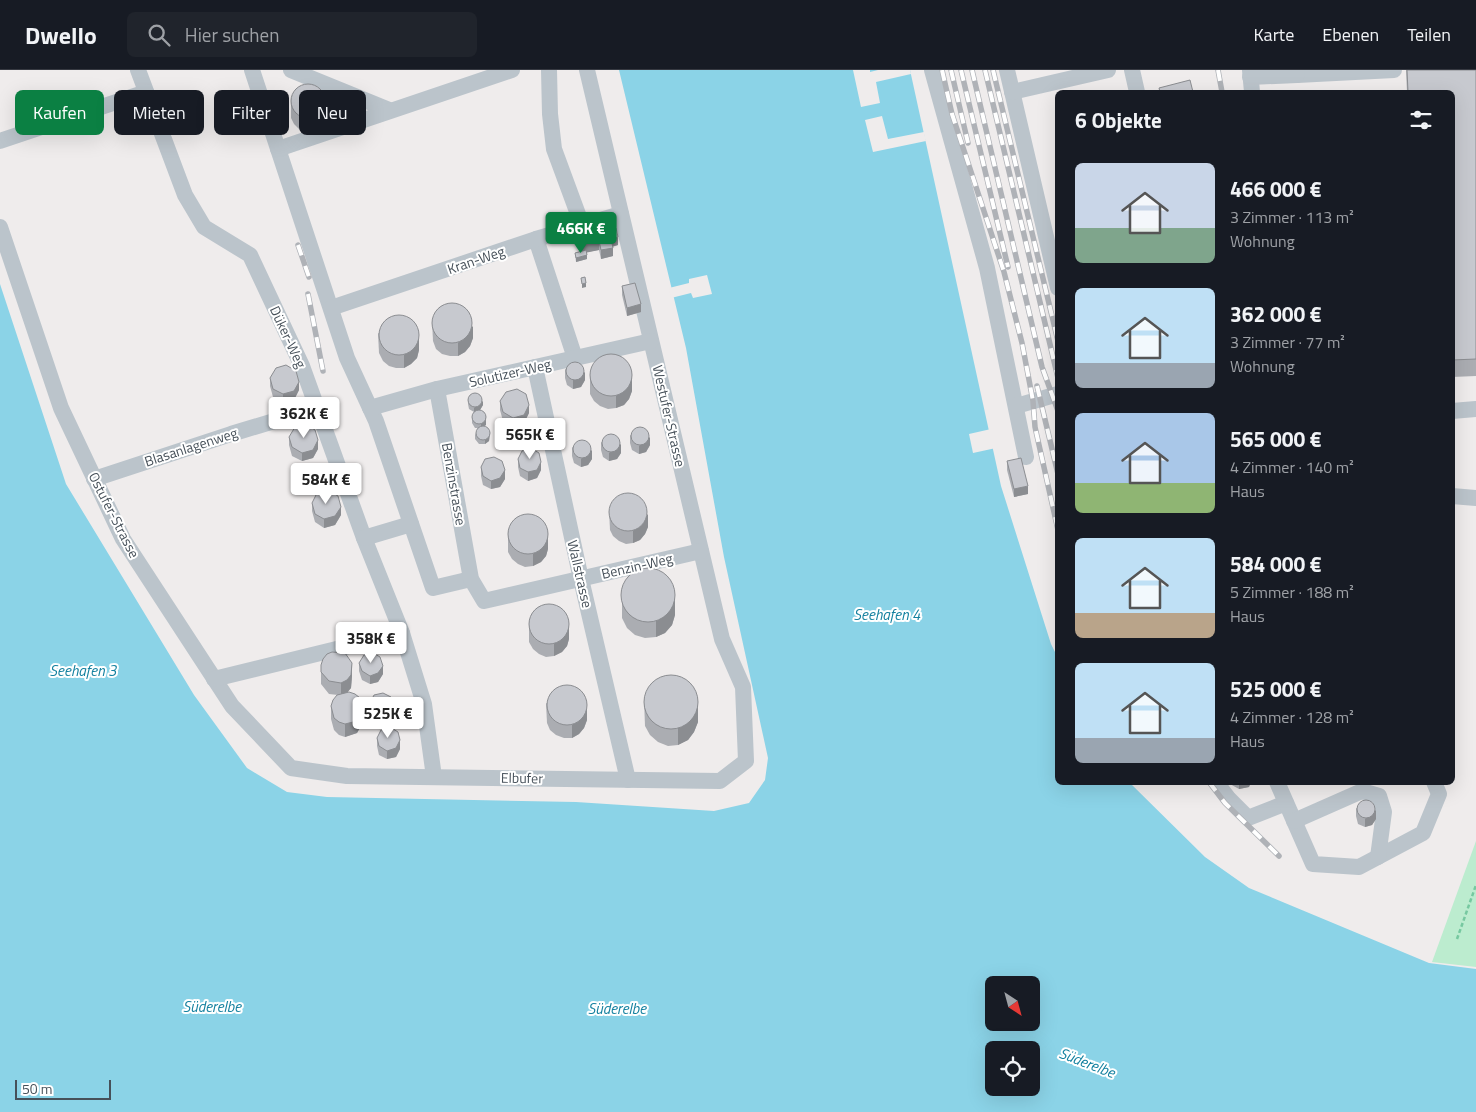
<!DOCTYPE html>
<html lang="de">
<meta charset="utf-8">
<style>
body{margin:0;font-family:"Titillium Web",sans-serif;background:#20242c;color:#f1f3f6;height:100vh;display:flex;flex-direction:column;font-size:19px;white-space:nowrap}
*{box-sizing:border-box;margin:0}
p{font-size:16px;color:#9ea1a6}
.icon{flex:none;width:28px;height:28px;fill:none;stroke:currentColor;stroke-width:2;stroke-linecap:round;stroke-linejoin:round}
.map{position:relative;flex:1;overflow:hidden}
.panel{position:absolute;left:1055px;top:20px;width:400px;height:695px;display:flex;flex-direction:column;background:#171b24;border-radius:8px;box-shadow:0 5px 20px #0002}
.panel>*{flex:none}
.top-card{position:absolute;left:15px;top:20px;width:475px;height:45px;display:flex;gap:10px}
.needle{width:32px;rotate:144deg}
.buttons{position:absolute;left:985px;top:906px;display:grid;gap:10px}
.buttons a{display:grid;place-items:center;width:55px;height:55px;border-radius:8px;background:#171b24;box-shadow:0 5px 20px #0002;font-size:25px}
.scale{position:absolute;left:15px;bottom:12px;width:96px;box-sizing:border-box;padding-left:5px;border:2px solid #465059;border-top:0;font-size:14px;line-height:18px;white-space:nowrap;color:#465059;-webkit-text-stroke:4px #fff;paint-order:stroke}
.price{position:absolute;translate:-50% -42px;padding:0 11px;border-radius:5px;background:#fff;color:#222;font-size:16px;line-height:32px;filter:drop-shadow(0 1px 2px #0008)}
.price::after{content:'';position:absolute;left:50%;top:30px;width:15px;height:11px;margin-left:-8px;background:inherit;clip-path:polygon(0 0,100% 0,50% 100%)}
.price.current{background:#0b8043;color:#fff}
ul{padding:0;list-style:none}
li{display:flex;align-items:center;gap:15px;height:125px;padding:0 20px}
li span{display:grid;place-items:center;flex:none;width:140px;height:100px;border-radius:8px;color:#555}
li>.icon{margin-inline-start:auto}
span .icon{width:60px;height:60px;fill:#fffc;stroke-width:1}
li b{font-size:21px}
h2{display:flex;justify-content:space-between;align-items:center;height:60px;padding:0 20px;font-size:21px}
.tag{padding:0 18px;border-radius:8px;background:#171b24;box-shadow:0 5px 20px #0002;font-size:18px;line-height:45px}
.tag.current{background:#0b8043;color:#fff}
header{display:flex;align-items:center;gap:30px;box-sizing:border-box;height:70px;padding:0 25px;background:#171b24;border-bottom:1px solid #363941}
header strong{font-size:24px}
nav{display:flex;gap:28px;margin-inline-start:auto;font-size:18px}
.search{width:350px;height:45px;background:#20242c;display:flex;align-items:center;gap:12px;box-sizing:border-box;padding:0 18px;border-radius:8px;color:#9ea1a6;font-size:19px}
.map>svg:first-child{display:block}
</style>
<header>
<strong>Dwello</strong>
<div class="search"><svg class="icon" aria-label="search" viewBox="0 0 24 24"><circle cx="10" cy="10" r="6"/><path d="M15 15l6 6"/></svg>Hier suchen</div>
<nav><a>Karte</a><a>Ebenen</a><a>Teilen</a></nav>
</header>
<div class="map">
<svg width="1476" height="1042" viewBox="0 0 1476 1042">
<rect width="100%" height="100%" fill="#efecec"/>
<!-- green -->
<polygon fill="#bceccf" points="1476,771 1476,897 1432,892"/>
<!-- water -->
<path fill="#8bd3e7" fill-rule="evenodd" d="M619 0H910L1001 416 1051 574 1057 586 1058 712 1130 713 1205 787 1249 818 1429 893 1476 899V1042H0V214L66 414 194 625 247 698 287 722 327 727 576 732 714 741 749 733 765 710 768 688 724 487 686 278ZM994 915H1031V952H994ZM994 980H1031V1018H994Z"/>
<!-- pier -->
<g fill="#efecec">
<polygon points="853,0 870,0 870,2 878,0 910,0 911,4 876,12 880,33 861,37"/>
<polygon points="882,46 888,69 924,62 926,71 873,82 865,50"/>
<polygon points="707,205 712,224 693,228 691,223 671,228 669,218 689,213 689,209"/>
<polygon points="991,359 996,378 973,383 969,364"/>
</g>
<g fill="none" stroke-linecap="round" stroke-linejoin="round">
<!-- path -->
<polyline stroke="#76c8a0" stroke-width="2.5" stroke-dasharray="4 2.5" stroke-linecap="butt" points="1457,869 1476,815"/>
<!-- minor -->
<g stroke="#bbc4cb" stroke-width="16">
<polyline points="138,0 185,125 204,157 250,185 302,296 364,468 402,563 424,634 434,707"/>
<polyline points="252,0 347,288 376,351 433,518 471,509"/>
<polyline points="291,0 389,40"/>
<polyline points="549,0 550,44 554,79 582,155"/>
<polyline points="932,0 987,198 1026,387"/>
<polyline points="1007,0 1058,218"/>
<polyline points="1132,0 1137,22"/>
<polyline points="1250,0 1252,22"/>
<polyline points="1297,5 1394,0"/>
<polyline points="1250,7 1297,5 1296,0"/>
<polyline points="1012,22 1108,0"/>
<polyline points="0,71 146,22"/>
<polyline points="278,79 512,0"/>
<polyline points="0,157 61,338 123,469 232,636 291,698 347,706 720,711 746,691 743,617 722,569 587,0"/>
<polyline points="536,169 575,288"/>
<polyline points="331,238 536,169 621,144"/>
<polyline points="535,297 581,509 628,710"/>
<polyline points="437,319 471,509 484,531 701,481"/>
<polyline points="1016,336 1058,324"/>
<polyline points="370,338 437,319 651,271"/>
<polyline points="1452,341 1476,339"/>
<polyline points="94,409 231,364 317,338"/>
<polyline points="1452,426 1476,428"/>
<polyline points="364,468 411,454"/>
<polyline points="214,609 402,563"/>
<polyline points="1216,712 1229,729 1248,748 1286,733"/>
<polyline points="1277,712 1313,794 1359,797 1423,763 1439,724 1434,712"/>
<polyline points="1294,751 1362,721 1379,726 1384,742 1378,787"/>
</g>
<defs>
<g id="rail">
<polyline points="942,0 952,44 1004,202 1022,273 1033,331 1035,357 1058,460"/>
<polyline points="951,0 968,73"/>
<polyline points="961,0 1008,197"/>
<polyline points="972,0 1042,297 1058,341"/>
<polyline points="985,0 1058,308"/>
<polyline points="993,0 1058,271"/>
<polyline points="1218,0 1222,22"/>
<polyline points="298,175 309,207"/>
<polyline points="308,224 323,301"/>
<polyline points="1037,316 1058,404"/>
<polyline points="1209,712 1225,733 1279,786"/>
</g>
</defs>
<!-- rail casing -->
<use href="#rail" stroke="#afb2b7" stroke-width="5.5"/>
<!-- rail -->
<use href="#rail" stroke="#fff" stroke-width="4" stroke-dasharray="11" stroke-linecap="butt"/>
</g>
<!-- wall -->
<g fill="#abadb2">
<polygon points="1406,0 1476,0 1476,306 1452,307 1452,22 1407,22"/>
<polygon points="291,29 326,46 323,52 319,57 313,61 306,61 299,59 294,54 291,48"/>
<polygon points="578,167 618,175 612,177 613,186 601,189 599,180 587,182 587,189 576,192 575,183 580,182 578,175"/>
<polygon points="622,216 641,242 627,246 622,225"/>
<polygon points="432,251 473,268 470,276 465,282 458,286 450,286 442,284 436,279 433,271"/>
<polygon points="378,263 419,280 417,288 411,294 404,298 396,298 389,296 383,291 379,283"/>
<polygon points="565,299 585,310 581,317 573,319 567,315 565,308"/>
<polygon points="590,303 632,321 629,329 624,335 616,338 608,339 600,336 594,331 590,324"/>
<polygon points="270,308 299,320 294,330 283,333 273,327 270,316"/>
<polygon points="468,329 483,335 480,340 486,349 486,355 484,356 490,365 489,371 485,374 479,374 475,369 475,365 478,358 475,358 472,353 472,349 474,342 469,339 468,334"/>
<polygon points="500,331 529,343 524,353 513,356 503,351 500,340"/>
<polygon points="630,365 650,375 646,382 639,384 632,380 630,373"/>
<polygon points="289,367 318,379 313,388 302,391 292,386 289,375"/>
<polygon points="601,372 621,383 617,389 609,391 603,387 601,380"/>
<polygon points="572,377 592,389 588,395 581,397 574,393 572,386"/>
<polygon points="518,389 541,400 537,408 528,411 520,406 518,397"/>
<polygon points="1007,391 1028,424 1014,427 1007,400"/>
<polygon points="481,397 505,409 500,417 491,419 483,415 481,406"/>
<polygon points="312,433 341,445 335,455 324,458 315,452 312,441"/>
<polygon points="609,440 648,457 645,464 640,470 633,473 626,474 619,471 613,466 610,460"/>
<polygon points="508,461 548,479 546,486 541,492 533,496 525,497 518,494 512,489 508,482"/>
<polygon points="622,521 675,545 672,555 665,563 656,567 645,568 635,565 627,558 622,548"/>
<polygon points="529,551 569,569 567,576 562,582 554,586 546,587 539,584 533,579 529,572"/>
<polygon points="359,593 383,604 378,612 370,614 362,610 359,601"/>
<polygon points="321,595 352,606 351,618 347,622 363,652 357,663 345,667 339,665 334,660 331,649 331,636 338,625 329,624 321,614"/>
<polygon points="644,629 698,652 694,662 688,670 678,675 668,676 658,672 650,665 645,656"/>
<polygon points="370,633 393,644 389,653 380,655 372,650 370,642"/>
<polygon points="546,633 587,650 584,658 579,664 572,668 564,668 556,665 550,660 547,653"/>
<polygon points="377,668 400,679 396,687 387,689 379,685 377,676"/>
<polygon points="1230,712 1251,712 1249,717 1239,719 1230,714"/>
<polygon points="1356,738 1376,749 1372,755 1365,757 1358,754 1356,746"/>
</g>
<!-- shaded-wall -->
<g fill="#8b8d91">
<polygon points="326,33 326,46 323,52 319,57 313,61 313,48"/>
<polygon points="618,167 618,175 611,177 611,169"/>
<polygon points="599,171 599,180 580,184 580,176"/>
<polygon points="613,178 613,186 601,189 601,180"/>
<polygon points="587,185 587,189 576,192 576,188"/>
<polygon points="586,213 586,217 582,218 582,214"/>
<polygon points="641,234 641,242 627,246 627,238"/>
<polygon points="473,256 473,268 470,276 465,282 458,286 458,273"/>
<polygon points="419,268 419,280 417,288 411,294 404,298 404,285"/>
<polygon points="585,302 585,310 581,317 573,319 573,310"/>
<polygon points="632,308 632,321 629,329 624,335 616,338 616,326"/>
<polygon points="299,312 299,320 294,330 283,333 283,324"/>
<polygon points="483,331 483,335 480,340 474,342 474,338"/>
<polygon points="529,335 529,343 524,353 513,356 513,348"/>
<polygon points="486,345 486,355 481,358 481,354"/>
<polygon points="490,361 489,371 485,374 485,370"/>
<polygon points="650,367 650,375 646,382 639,384 639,376"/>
<polygon points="318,370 318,379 313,388 302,391 302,383"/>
<polygon points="621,374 621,383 617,389 609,391 609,383"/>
<polygon points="592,380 592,389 588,395 581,397 581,389"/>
<polygon points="541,392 541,400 537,408 528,411 528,402"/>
<polygon points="505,400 505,409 500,417 491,419 491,411"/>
<polygon points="1028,416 1028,424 1014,427 1014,419"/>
<polygon points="341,437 341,445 335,455 324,458 324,449"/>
<polygon points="648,444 648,457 645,464 640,470 633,473 633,461"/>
<polygon points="548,466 548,479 546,486 541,492 533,496 533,484"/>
<polygon points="675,528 675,545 672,555 665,563 656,567 656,551"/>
<polygon points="569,556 569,569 567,576 562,582 554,586 554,573"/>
<polygon points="352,593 352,606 351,618 347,623 341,626 341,613"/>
<polygon points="383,596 383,604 378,612 370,614 370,606"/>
<polygon points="698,635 698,652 694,662 688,670 678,675 678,658"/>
<polygon points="393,636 393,644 389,653 380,655 380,647"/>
<polygon points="587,638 587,650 584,658 579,664 572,668 572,655"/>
<polygon points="363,640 363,652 357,663 345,667 345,654"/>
<polygon points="400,670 400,679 396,687 387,689 387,681"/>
<polygon points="1239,712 1251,712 1249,717 1239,719"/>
<polygon points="1376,740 1376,749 1372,755 1365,757 1365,749"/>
</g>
<!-- building -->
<g fill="#c7c9cf" stroke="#8b8d91">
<polygon points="1407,0 1476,0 1476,289 1452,290 1452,22 1408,22"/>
<polygon points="1190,10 1193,22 1160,22 1159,18"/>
<circle cx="308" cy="31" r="17"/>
<polygon points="616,158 618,167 611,169 613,178 601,180 599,171 580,176 578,167"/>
<polygon points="586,180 587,185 576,188 575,183"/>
<polygon points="585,207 586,213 582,214 581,208"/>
<polygon points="635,213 641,234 627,238 622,216"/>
<circle cx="452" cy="253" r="20"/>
<circle cx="399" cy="265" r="20"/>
<circle cx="611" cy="305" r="21"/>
<circle cx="575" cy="301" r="9"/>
<polygon points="286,295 296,301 299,312 294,321 283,324 273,319 270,308 276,298"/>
<polygon points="517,319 526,324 529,335 524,345 513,348 503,342 500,331 506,322"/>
<circle cx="475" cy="330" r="7"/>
<circle cx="479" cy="347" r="7"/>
<polygon points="306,354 315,360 318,370 313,380 302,383 292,377 289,367 295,357"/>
<circle cx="483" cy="363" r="7"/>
<circle cx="640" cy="366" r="9"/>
<circle cx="611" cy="373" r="9"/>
<circle cx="582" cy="379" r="9"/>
<polygon points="531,378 539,383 541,392 537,400 528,402 520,398 518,389 522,381"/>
<polygon points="494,387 502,391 505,400 500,408 491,411 483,406 481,397 485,389"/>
<polygon points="1021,388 1028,416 1014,419 1007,391"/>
<polygon points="328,420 338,426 341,437 335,446 324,449 315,444 312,433 317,423"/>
<circle cx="628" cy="442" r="19"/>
<circle cx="528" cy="464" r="20"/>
<circle cx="648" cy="525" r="27"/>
<circle cx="549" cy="554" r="20"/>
<polygon points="332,582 345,583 352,593 351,605 347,610 341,613 329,611 321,602 321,595 323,589 327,584"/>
<polygon points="372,582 380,587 383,596 378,603 370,606 362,601 359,593 364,585"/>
<circle cx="671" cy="632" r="27"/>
<circle cx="567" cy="635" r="20"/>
<polygon points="349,622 355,624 360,628 363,640 357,651 345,654 339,652 334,648 331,636 333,630 337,625"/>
<polygon points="383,623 391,627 393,636 389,644 380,647 372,642 370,633 374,625"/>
<polygon points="390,657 398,662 400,670 396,678 387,681 379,676 377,668 381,660"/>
<circle cx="1366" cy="739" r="9"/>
</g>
<g text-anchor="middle" stroke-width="4" stroke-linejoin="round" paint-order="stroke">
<!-- street labels -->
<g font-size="14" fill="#465059" stroke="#fff">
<text transform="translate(476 190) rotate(-19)" y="5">Kran-Weg</text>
<text transform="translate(288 267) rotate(65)" y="5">Düker-Weg</text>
<text transform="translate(510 303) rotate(-13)" y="5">Solutizer-Weg</text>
<text transform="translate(669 346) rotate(77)" y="5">Westufer-Strasse</text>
<text transform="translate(191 377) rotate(-18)" y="5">Blasanlagenweg</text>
<text transform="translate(454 414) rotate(80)" y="5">Benzinstrasse</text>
<text transform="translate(114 445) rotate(63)" y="5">Ostufer-Strasse</text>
<text transform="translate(637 496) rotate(-13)" y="5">Benzin-Weg</text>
<text transform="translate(580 504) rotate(77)" y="5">Wallstrasse</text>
<text transform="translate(522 708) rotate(1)" y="5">Elbufer</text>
</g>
<!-- water labels -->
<g font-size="15" font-style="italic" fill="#13809f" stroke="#fff">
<text x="887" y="550">Seehafen 4</text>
<text x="83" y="606">Seehafen 3</text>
<text x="212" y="942">Süderelbe</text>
<text x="617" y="944">Süderelbe</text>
<text transform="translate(1087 993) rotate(21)" y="5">Süderelbe</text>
</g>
</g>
</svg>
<div class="buttons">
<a><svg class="needle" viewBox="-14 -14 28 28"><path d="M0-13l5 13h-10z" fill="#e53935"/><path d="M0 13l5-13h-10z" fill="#9ea1a6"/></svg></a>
<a><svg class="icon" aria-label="locate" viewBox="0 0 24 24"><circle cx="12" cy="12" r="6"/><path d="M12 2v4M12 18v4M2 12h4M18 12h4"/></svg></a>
</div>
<div class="scale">50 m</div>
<b class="price current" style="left:581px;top:184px">466K €</b>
<b class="price" style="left:304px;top:369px">362K €</b>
<b class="price" style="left:530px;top:390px">565K €</b>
<b class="price" style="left:326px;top:435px">584K €</b>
<b class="price" style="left:371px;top:594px">358K €</b>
<b class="price" style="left:388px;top:669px">525K €</b>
<div class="top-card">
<a class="tag current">Kaufen</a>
<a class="tag">Mieten</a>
<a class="tag">Filter</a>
<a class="tag">Neu</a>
</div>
<section class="panel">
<h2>6 Objekte<svg class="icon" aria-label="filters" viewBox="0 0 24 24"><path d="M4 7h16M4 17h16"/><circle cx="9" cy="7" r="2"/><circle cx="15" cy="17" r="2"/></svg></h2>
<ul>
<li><span style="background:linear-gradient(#c9d6e8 65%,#7fa58c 0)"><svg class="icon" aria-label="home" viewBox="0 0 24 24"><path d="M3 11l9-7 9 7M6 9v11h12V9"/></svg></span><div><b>466 000 €</b><p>3 Zimmer · 113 m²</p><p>Wohnung</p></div></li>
<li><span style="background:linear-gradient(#bfe0f5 75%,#9aa5b1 0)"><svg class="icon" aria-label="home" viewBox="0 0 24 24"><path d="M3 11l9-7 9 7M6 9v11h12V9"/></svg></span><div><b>362 000 €</b><p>3 Zimmer · 77 m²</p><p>Wohnung</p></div></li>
<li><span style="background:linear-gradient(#a9c7e8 70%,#8fb573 0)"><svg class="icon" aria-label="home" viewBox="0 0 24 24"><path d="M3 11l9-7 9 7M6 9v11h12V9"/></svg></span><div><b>565 000 €</b><p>4 Zimmer · 140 m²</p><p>Haus</p></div></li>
<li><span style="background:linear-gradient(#bfe0f5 75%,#b9a48a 0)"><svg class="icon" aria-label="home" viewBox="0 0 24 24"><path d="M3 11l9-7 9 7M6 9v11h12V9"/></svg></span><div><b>584 000 €</b><p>5 Zimmer · 188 m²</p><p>Haus</p></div></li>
<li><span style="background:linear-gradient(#bfe0f5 75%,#9aa5b1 0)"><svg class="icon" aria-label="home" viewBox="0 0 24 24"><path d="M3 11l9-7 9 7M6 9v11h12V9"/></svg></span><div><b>525 000 €</b><p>4 Zimmer · 128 m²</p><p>Haus</p></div></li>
</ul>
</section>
</div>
